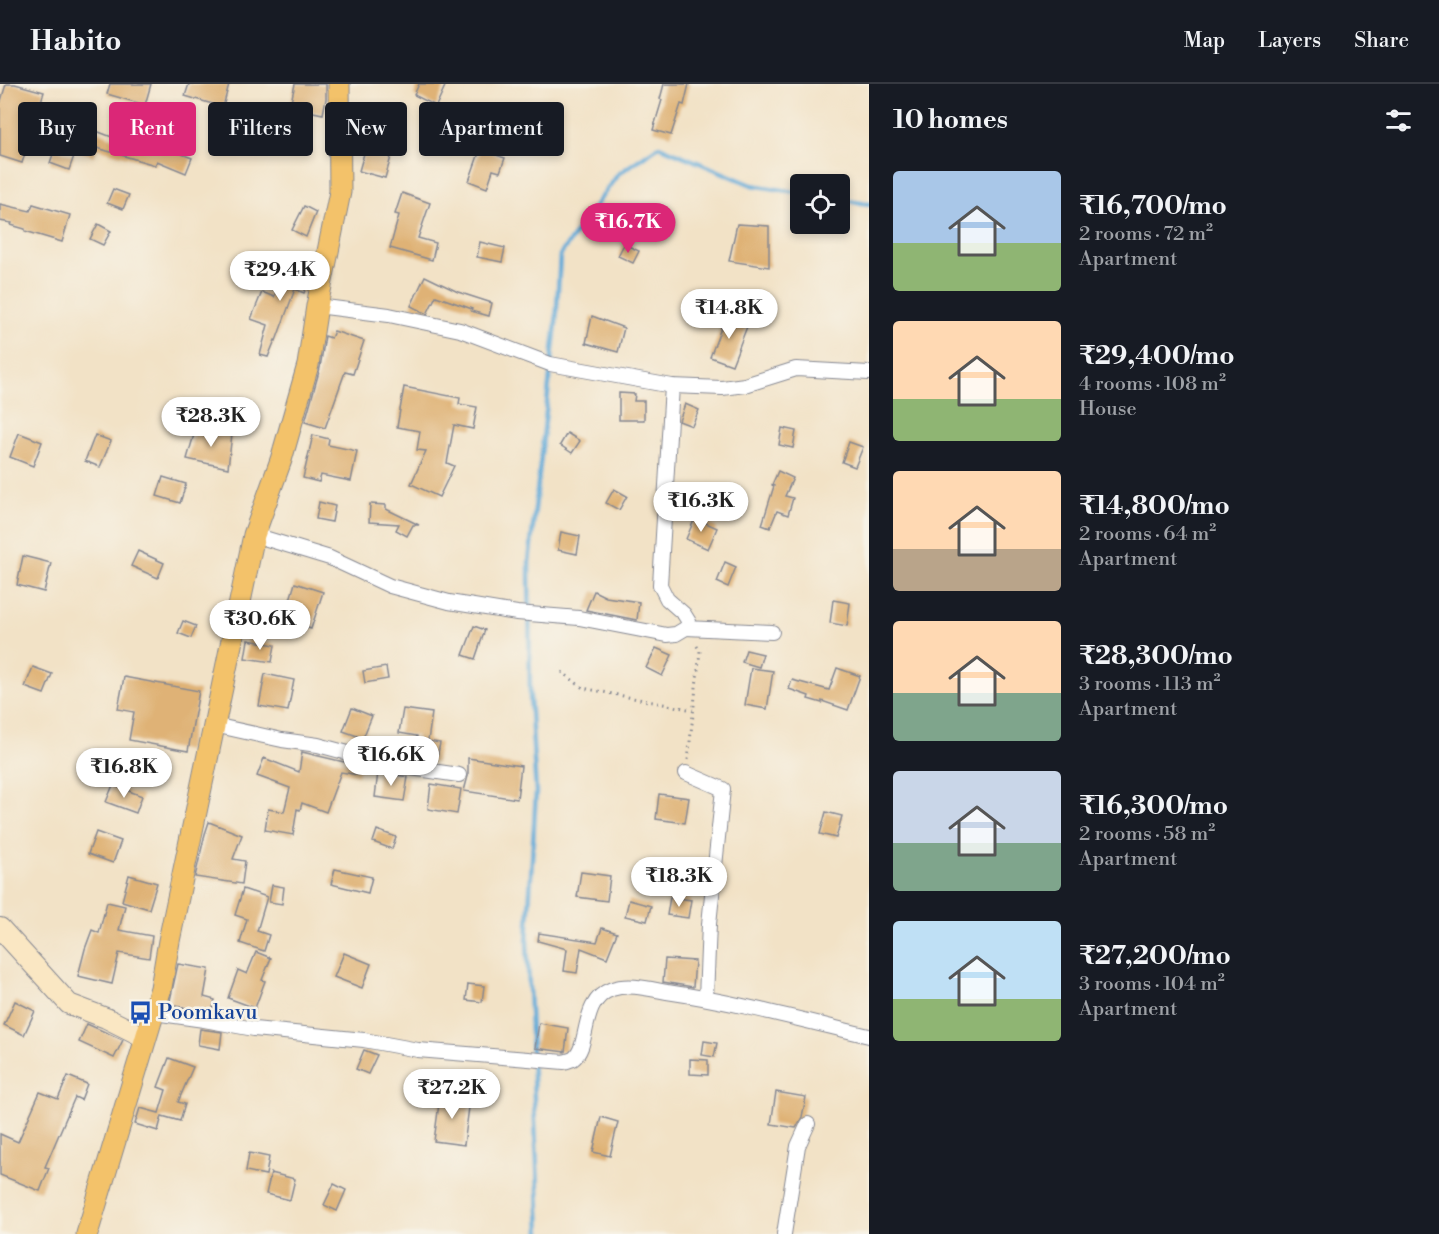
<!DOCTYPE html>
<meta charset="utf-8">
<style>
body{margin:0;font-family:"Libre Bodoni",serif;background:#20242c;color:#f1f3f6;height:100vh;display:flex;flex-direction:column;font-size:22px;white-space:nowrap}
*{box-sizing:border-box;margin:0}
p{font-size:20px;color:#9ea1a6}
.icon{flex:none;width:33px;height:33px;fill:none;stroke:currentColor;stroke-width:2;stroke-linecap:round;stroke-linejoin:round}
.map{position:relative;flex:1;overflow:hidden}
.drawer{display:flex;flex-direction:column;background:#171b24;width:570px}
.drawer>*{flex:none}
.guide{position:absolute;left:18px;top:18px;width:570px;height:54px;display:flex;gap:12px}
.tools{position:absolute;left:790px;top:90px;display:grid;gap:12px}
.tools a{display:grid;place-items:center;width:60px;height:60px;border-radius:6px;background:#171b24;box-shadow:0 3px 9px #0003;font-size:30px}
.price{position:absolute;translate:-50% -51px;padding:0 14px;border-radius:21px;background:#fff;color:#222;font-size:20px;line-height:39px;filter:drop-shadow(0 2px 3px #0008)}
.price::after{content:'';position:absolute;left:50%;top:36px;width:18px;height:14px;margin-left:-9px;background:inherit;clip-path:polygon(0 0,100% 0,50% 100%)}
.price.current{background:#db2777;color:#fff}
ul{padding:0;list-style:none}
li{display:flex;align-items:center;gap:18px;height:150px;padding:0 24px}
li span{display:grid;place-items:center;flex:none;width:168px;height:120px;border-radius:6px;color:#555}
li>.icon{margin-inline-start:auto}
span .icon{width:72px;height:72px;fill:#fffc;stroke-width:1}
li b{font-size:26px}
h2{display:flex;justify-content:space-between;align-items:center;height:72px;padding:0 24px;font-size:26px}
.pill{padding:0 21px;border-radius:6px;background:#171b24;box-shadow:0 3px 9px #0003;font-size:21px;line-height:54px}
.pill.current{background:#db2777;color:#fff}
header{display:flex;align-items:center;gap:36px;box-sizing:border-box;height:84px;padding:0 30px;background:#171b24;border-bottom:2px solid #363941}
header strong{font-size:28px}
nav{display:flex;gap:33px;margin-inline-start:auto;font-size:21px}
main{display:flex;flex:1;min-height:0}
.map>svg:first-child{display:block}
</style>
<header>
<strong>Habito</strong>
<nav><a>Map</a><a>Layers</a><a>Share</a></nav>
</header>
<main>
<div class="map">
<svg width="869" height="1150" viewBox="0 0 869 1150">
<rect width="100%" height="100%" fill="#f7f3e8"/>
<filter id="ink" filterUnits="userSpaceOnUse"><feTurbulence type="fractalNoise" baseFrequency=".0167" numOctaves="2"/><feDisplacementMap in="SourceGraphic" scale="12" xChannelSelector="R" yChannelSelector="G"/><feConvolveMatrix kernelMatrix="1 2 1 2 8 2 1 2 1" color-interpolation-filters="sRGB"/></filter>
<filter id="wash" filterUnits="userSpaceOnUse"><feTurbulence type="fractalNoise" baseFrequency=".008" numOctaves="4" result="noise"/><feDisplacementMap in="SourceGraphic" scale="24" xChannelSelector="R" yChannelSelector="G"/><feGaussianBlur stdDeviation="1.35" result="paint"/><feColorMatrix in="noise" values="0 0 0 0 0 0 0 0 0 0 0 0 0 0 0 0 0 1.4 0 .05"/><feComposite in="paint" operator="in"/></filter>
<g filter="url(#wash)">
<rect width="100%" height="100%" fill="#f2e2c6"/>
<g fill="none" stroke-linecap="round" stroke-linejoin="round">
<!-- stream -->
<g stroke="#61aad8" stroke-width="4.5">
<polyline points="840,116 869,120"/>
<polyline points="540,1150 527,858 536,708 530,613 529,478 556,239 560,171 618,90 659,62 752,101 801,109"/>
</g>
</g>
<g id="blocks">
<!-- building -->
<g fill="#dfb276">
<polygon points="6,0 15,0 44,8 22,79 0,72 0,20"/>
<polygon points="110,0 151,0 145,21 107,10"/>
<polygon points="189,0 229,0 223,23 185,12"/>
<polygon points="295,0 326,0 326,15 323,30 304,26 286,60 283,59 284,53 262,41 270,27 287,36"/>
<polygon points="419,0 446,0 436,22 414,11"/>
<polygon points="664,0 689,0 684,21 681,20 671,51 653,46 662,16 660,15"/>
<polygon points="149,22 169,29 160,52 164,53 161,62 192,74 186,89 157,77 155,81 97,64 94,72 77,66 86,43 122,57 126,42 139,46"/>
<polygon points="490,38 501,41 493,70 505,74 500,88 493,86 487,104 469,97"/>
<polygon points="367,59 393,66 385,94 359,87"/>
<polygon points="55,64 74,72 69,86 50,79"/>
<polygon points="113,105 129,111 123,125 107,119"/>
<polygon points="402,109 430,119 418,154 436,159 432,176 390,164 399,131 395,130"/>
<polygon points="0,120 30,127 33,120 70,131 62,158 25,147 25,145 11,141 12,139 0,137"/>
<polygon points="304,122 316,128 306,153 292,146"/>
<polygon points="98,140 111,147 103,161 90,155"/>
<polygon points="737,140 769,142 769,183 729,177"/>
<polygon points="480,158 505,164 502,178 477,173"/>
<polygon points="624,160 639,167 633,179 618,172"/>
<polygon points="293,174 312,183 308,200 304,209 295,205 276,257 275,256 268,273 260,271 268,241 251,235 262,208 274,213"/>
<polygon points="425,192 458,208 492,219 489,232 471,227 472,225 436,212 427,230 411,222"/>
<polygon points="726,231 748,240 732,281 710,273"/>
<polygon points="592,232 624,244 618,268 586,259"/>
<polygon points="334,247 364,257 353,290 345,288 325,344 305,338 320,284 325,252 331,254"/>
<polygon points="404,303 460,314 459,320 477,323 473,345 454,341 447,379 454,382 439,413 411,400 426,367 417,366 420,347 397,343"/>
<polygon points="619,309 635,310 634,317 644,317 644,336 619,336"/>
<polygon points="685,320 699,326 692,342 679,337"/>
<polygon points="782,344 796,347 793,364 779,361"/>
<polygon points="195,347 232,350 228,384 187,375"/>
<polygon points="19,349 42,358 33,382 10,373"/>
<polygon points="567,349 580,357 572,369 560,361"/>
<polygon points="95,351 111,357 100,383 85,377"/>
<polygon points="313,351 329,355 328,361 357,367 351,397 321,391 319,398 303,394"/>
<polygon points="849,358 863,363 855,383 842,378"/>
<polygon points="778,387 793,394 785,412 793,414 788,431 777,427 770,444 762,441 774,402 772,401"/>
<polygon points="163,393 186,400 180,419 157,412"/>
<polygon points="614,405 627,412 619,426 606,419"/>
<polygon points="319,418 335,422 332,438 316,435"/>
<polygon points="370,420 386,421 386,425 419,441 413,441 407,452 396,446 399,440 369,438"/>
<polygon points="695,434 717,444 708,465 686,455"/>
<polygon points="561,448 580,452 577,470 558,466"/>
<polygon points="138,467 164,479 158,494 131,482"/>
<polygon points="23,472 51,479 44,508 17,501"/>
<polygon points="725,478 736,483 728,503 717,498"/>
<polygon points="295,499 323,508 311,545 284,536"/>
<polygon points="594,507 606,513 639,518 637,536 586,526"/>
<polygon points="833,516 850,519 847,542 830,539"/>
<polygon points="183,537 196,542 191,554 178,549"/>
<polygon points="474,542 485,546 475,575 463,571"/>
<polygon points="248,556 275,561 272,578 245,574"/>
<polygon points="656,564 672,571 662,592 646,584"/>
<polygon points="746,566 763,570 759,583 742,578"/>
<polygon points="33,583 52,590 44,610 25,603"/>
<polygon points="386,583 388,595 365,599 363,587"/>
<polygon points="751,584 773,587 767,625 745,621"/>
<polygon points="837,584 860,592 848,626 822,617 822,619 808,615 809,612 789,605 792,596 829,606"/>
<polygon points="265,590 294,596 288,627 259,622"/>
<polygon points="124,593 199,607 188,667 129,656 134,628 118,625"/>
<polygon points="352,624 372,632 363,654 343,647"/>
<polygon points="403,625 432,629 428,657 440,659 436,679 413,674 417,652 399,649"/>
<polygon points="302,668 361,682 358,691 341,688 326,728 302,719 300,726 297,725 293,751 265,746 268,725 284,728 290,704 257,692 264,674 299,688"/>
<polygon points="468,674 521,682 517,715 464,707 468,692"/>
<polygon points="378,688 408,693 404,717 375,713"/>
<polygon points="431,700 461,705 457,730 428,725"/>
<polygon points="113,701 142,712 136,729 106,718"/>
<polygon points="659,710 689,714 685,739 656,735"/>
<polygon points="826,728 842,732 836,754 820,750"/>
<polygon points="209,738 242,751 233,775 245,777 242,800 195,793 205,750"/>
<polygon points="377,746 396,753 392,765 373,758"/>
<polygon points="96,748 121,757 113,779 88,770"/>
<polygon points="335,785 372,793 368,809 331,800"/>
<polygon points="581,788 610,792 607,817 577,813"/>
<polygon points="129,791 157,799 149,825 122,817"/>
<polygon points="272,801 284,803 282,820 269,818"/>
<polygon points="243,805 267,813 257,847 269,851 264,867 240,859 247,835 235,831"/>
<polygon points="670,813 691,816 688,834 667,831"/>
<polygon points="629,816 651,822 647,837 625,832"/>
<polygon points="107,818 125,822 119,846 152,852 149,874 119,869 112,900 78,892 85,865 92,846 99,849"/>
<polygon points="602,844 617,849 607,874 581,864 577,889 564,887 567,865 538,857 539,849 597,858"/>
<polygon points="256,868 271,874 262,896 265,897 255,924 228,914 238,886 247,890"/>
<polygon points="344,869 371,880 362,904 334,893"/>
<polygon points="665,875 695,877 693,903 663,898"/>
<polygon points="178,880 209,885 204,913 215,916 212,928 169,921"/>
<polygon points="468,900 484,902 482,918 466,916"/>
<polygon points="15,917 35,927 24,951 4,941"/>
<polygon points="539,939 568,944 565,968 535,964"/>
<polygon points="87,940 123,956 114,974 79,958"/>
<polygon points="200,945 222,948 220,965 198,961"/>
<polygon points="704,957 717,959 714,973 702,971"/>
<polygon points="364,966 377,971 368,990 356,985"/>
<polygon points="169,974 193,983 178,1018 185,1020 180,1037 162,1032 158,1047 135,1040 140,1024 159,1029 166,1006 158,1003"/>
<polygon points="690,975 708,976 708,991 690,990"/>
<polygon points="68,992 87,1000 81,1016 75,1013 45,1083 49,1084 40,1107 0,1091 0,1050 18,1058 40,1008 58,1015"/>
<polygon points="776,1008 806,1013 802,1033 796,1044 771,1040"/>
<polygon points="440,1012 470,1016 464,1061 434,1057"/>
<polygon points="601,1033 618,1038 610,1072 593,1068"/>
<polygon points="249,1069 269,1073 266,1091 246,1087"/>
<polygon points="271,1089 295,1095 290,1116 266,1110"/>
<polygon points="334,1100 346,1106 337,1127 324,1121"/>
</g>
</g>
</g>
<g filter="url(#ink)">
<use href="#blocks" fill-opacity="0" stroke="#868892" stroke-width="1.5"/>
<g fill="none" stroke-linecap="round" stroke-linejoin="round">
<defs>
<g id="street">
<polyline points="317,222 389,231 460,246 550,280 672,302 722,304 745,301 796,285 869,289"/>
<polyline points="254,451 330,474 390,502 449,518 517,529 579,534 667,551 676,550 686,544 689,538 684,530 667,515 660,501 672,302"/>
<polyline points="686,544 772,548"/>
<polyline points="214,641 282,656 318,661 397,682 459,691"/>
<polyline points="686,689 723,705 709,840 706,914"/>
<path d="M154 929 204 936 254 945 364 956 418 966 564 978C567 977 571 976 573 975 591 962 579 917 612 905 629 899 650 905 667 908 735 918 802 936 869 952"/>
<polyline points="784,1150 798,1062 808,1040"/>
</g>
<polyline id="secondary" points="0,844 69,920 106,934 146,954"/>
<polyline id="primary" points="87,1150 161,904 169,857 254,451 281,376 308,281 317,222 340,108 339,0"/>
</defs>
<!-- street casing -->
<use href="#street" stroke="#868892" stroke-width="16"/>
<!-- secondary casing -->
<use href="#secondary" stroke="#868892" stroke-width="22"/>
<!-- primary casing -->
<use href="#primary" stroke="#868892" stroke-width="23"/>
<!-- path -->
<g stroke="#868892" stroke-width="3" stroke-dasharray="1.5 4.5" stroke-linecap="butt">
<polyline points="562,588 583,604 693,626"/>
<polyline points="688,676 700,567 695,559"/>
</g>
<!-- street -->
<use href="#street" stroke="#fff" stroke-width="14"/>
<!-- secondary -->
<use href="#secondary" stroke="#fae7c3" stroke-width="20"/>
<!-- primary -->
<use href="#primary" stroke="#f3c26a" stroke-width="21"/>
</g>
</g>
<!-- icons -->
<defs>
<symbol id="bus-bare" viewBox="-9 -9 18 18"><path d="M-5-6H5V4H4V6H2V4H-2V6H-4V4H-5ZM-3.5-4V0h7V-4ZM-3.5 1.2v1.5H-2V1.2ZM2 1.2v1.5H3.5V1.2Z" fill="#1a4fb4" stroke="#f7f3e8" stroke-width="2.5" paint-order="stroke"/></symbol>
</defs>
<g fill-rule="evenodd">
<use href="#bus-bare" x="124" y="912" width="33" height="33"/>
</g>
<g text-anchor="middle" stroke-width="5" stroke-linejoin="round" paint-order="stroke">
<!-- transit labels -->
<g font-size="21" fill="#164399" stroke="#f7f3e8" text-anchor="start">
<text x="158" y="935">Poomkavu</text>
</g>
</g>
</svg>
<div class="tools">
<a><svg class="icon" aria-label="locate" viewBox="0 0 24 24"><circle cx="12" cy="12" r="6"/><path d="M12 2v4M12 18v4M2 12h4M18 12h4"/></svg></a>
</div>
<b class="price current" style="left:628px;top:170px">₹16.7K</b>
<b class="price" style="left:280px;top:218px">₹29.4K</b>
<b class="price" style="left:729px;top:256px">₹14.8K</b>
<b class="price" style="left:211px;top:364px">₹28.3K</b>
<b class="price" style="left:701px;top:449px">₹16.3K</b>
<b class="price" style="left:260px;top:567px">₹30.6K</b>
<b class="price" style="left:391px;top:703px">₹16.6K</b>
<b class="price" style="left:124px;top:715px">₹16.8K</b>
<b class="price" style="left:679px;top:824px">₹18.3K</b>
<b class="price" style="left:452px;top:1036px">₹27.2K</b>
<div class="guide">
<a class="pill">Buy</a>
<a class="pill current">Rent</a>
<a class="pill">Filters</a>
<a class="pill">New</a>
<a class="pill">Apartment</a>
</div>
</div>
<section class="drawer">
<h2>10 homes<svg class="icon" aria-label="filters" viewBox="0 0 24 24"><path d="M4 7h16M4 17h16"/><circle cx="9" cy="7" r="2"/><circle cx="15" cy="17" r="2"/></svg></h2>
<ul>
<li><span style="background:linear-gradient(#a9c7e8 60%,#8fb573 0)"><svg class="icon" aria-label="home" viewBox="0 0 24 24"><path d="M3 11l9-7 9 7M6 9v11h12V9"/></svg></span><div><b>₹16,700/mo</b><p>2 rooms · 72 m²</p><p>Apartment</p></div></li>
<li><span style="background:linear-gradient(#ffd9b3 65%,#8fb573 0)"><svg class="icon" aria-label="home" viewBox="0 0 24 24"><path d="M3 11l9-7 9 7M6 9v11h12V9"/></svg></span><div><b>₹29,400/mo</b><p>4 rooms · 108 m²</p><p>House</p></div></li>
<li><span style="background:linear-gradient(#ffd9b3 65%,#b9a48a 0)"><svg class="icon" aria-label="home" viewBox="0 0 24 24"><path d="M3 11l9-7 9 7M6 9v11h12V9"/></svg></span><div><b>₹14,800/mo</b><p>2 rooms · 64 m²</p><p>Apartment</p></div></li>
<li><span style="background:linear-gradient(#ffd9b3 60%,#7fa58c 0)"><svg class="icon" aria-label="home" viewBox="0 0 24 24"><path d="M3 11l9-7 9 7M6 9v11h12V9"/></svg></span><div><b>₹28,300/mo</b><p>3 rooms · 113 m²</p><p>Apartment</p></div></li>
<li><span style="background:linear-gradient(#c9d6e8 60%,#7fa58c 0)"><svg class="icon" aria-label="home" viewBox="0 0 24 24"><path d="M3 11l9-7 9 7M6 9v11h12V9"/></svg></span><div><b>₹16,300/mo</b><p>2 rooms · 58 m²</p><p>Apartment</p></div></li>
<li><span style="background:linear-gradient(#bfe0f5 65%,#8fb573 0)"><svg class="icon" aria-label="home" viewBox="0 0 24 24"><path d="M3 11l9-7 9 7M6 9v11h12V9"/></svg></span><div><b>₹27,200/mo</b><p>3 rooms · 104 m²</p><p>Apartment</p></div></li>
</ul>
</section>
</main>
